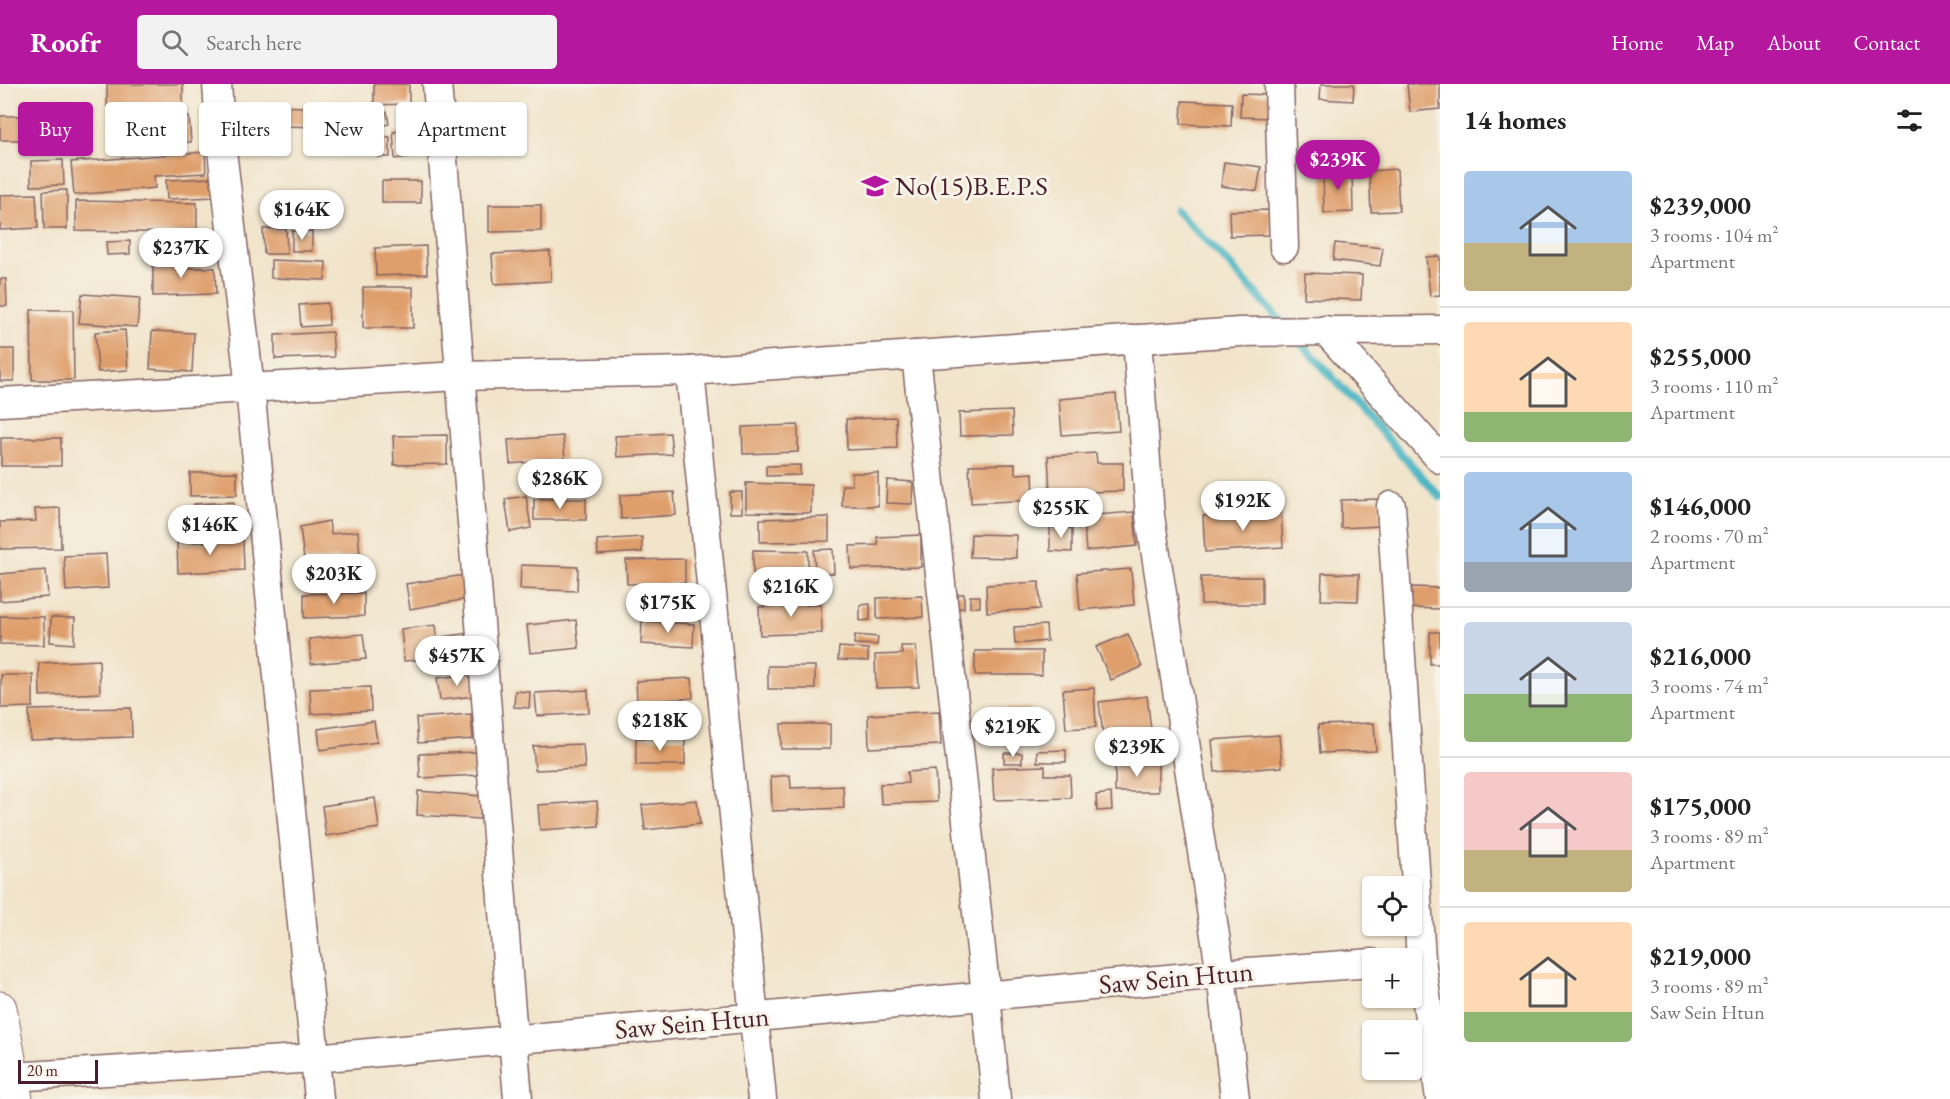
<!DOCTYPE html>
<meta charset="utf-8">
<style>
body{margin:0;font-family:"EB Garamond",serif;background:#f2f2f2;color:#222;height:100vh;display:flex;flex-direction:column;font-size:22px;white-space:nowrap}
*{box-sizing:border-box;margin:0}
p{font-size:20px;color:#767676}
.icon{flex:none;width:33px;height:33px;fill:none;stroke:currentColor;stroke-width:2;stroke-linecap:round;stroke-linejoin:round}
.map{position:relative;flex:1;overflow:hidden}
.drawer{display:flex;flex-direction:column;background:#fff;width:510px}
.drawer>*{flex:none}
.banner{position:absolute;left:18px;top:18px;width:570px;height:54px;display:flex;gap:12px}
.fabs{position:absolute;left:1362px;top:792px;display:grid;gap:12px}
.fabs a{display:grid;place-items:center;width:60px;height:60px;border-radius:6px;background:#fff;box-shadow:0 2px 4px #0004;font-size:30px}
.scale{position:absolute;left:18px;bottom:15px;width:80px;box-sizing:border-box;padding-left:6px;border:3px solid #4a1f2b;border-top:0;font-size:16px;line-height:21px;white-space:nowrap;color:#4a1f2b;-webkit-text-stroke:4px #f7f3e8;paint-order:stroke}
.price{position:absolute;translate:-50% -51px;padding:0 14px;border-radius:21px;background:#fff;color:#222;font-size:20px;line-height:39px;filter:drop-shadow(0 2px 3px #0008)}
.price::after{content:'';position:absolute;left:50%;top:36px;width:18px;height:14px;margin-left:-9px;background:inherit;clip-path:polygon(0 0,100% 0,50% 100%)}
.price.on{background:#b5179e;color:#fff}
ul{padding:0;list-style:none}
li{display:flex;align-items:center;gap:18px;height:150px;padding:0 24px}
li+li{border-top:2px solid #e0e0e0}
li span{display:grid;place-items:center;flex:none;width:168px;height:120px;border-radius:6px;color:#555}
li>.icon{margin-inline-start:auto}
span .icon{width:72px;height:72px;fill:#fffc;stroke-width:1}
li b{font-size:26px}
h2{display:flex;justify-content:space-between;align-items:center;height:72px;padding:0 24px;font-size:26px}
.tag{padding:0 21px;border-radius:6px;background:#fff;box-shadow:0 2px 4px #0004;font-size:21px;line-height:54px}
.tag.on{background:#b5179e;color:#fff}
header{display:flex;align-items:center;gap:36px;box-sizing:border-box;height:84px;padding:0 30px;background:#b5179e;color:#fff}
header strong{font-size:28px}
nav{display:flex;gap:33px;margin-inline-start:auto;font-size:21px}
.search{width:420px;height:54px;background:#f2f2f2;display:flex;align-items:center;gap:15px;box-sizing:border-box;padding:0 21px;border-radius:6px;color:#767676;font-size:22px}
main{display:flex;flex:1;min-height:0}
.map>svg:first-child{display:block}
</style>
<header>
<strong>Roofr</strong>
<div class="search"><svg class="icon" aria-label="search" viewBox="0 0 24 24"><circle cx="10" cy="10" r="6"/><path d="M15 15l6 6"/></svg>Search here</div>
<nav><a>Home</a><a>Map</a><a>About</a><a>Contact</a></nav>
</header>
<main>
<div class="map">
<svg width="1440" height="1015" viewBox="0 0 1440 1015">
<rect width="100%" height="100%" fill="#f7f3e8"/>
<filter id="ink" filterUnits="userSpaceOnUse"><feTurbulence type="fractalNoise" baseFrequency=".0167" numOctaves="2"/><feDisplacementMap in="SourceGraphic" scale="12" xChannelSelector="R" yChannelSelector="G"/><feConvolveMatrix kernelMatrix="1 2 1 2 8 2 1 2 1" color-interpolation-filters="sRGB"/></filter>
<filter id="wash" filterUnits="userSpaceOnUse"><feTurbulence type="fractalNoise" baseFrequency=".008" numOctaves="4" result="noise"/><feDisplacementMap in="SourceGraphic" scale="24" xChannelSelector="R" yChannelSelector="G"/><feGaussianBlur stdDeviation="1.35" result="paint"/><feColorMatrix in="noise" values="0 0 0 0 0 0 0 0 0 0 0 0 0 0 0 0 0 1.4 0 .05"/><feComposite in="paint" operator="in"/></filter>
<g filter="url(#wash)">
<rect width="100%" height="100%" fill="#f1e4ca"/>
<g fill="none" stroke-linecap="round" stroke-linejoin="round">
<!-- stream -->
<g stroke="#48b5c3" stroke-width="8">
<polyline points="1176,126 1230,181 1285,242"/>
<polyline points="1296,253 1440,413"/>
</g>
</g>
<g id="blocks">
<!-- building -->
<g fill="#df9f6c">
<polygon points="107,0 183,0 183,21 107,22"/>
<polygon points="374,0 409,0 409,20 374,21"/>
<polygon points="1321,0 1354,0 1353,17 1320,15"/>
<polygon points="1407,0 1440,0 1440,25 1410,28"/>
<polygon points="1241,10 1272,11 1271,34 1240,33"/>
<polygon points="1182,17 1232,19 1231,42 1181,40"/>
<polygon points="277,22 332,24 331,43 276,42"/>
<polygon points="387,28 389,40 370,44 368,32"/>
<rect x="0" y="32" width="45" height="24"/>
<polygon points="189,33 191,58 136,62 135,36"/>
<polygon points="419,45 422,71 395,75 393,48"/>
<rect x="377" y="53" width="13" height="20"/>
<polygon points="205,68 206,89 154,92 155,104 74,111 71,78"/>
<polygon points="63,76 64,101 31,102 31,77"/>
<polygon points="1224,78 1261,83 1257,107 1221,102"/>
<polygon points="1323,85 1352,85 1353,128 1324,129"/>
<polygon points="1397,85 1399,127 1371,128 1369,87"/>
<polygon points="216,94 216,113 167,115 166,96"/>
<rect x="382" y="97" width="39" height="22"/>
<polygon points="67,106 67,145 44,145 43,107"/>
<polygon points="36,110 38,144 0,146 0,111"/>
<polygon points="76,117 197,119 197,149 76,147"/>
<polygon points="489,121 541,121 541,147 489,148"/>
<polygon points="1270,126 1271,151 1230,152 1229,127"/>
<polygon points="263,145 286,145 287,170 264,170"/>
<rect x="292" y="147" width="20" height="20"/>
<polygon points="130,157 130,170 107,171 106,158"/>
<polygon points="1335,159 1383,164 1380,182 1333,176"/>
<polygon points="426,162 427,190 376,192 375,164"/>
<polygon points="550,167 551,197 494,200 492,170"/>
<polygon points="1440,172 1440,211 1430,212 1426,173"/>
<polygon points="153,173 178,173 178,184 215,184 216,210 153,212"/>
<polygon points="271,176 326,178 325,196 271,194"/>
<polygon points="1305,189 1362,191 1361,216 1304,214"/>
<polygon points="0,195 6,195 7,222 0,222"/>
<rect x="363" y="203" width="50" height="41"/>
<polygon points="82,210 140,214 137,243 79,239"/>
<polygon points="328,219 329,241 301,243 299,221"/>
<polygon points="31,226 73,226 74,296 32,296"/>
<polygon points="125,246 128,286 98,288 95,248"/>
<polygon points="152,247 194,249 192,288 150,285"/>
<polygon points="332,248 334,273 275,275 275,251"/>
<rect x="0" y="265" width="14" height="32"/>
<polygon points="1116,310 1119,347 1062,351 1059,315"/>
<polygon points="1012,327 1013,351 960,352 959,329"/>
<polygon points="896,333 897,364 847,366 846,335"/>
<polygon points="798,341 798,368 743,370 742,343"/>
<polygon points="670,349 672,370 617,373 615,352"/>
<polygon points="447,351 447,380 394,381 393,352"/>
<polygon points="563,352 565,375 510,380 508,356"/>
<rect x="1" y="354" width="60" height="28"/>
<polygon points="1096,369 1097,379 1123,379 1123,407 1050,409 1048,372"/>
<polygon points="1015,380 1015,390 1033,389 1034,416 971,419 969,381"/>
<polygon points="800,381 800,391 766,392 766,382"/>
<polygon points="237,388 237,411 190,412 190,389"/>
<polygon points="852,389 878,389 878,422 842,422 842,401 852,401"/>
<polygon points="887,396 913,398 912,420 886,419"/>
<polygon points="746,399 811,401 811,429 746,428"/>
<polygon points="674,408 676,431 621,435 620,411"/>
<rect x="730" y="408" width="12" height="21"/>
<polygon points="526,412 531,444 510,448 505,415"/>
<rect x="534" y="415" width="52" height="21"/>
<polygon points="1380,415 1381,442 1341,444 1341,416"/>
<polygon points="234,418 236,447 195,449 194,420"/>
<polygon points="60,424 61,464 0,465 0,438 36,437 35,425"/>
<polygon points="1281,427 1283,463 1205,468 1203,432"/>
<polygon points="1134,428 1137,462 1086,467 1083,432"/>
<polygon points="829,433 829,457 760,458 760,435"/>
<polygon points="329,437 331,450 358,447 360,472 304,476 300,443"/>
<polygon points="1050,443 1072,444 1072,468 1050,467"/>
<polygon points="971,450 1016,451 1016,474 970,473"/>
<polygon points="921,451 921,483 851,485 850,462 878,461 877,453"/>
<polygon points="642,453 642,468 598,471 597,456"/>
<polygon points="243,456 244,486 178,489 177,459"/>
<polygon points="833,465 834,489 815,490 814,466"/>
<polygon points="753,466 808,467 808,490 753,489"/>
<polygon points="106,470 108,504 66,507 64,472"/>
<polygon points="685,475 685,499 627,500 626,476"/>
<polygon points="521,481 578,483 577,507 520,505"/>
<polygon points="1131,485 1134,521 1080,526 1077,489"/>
<polygon points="46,486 48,513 0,517 0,490"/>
<polygon points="1322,489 1359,490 1358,517 1321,516"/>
<polygon points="464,491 468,515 410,525 406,500"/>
<rect x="1201" y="493" width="61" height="27"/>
<polygon points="1039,498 1040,525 987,528 986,501"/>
<polygon points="1412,503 1440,504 1440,525 1411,524"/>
<polygon points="364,509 364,532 304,534 304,510"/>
<rect x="954" y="510" width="10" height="14"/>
<polygon points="922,512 923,533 877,535 877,514"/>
<rect x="970" y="512" width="10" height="11"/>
<polygon points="806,515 806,521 821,521 822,549 760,551 759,523 780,522 780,516"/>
<polygon points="870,520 870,536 860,537 860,521"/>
<polygon points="0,532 44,533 44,561 0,560"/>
<polygon points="51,533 75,534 74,560 50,558"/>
<polygon points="576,536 579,564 530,569 527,541"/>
<polygon points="642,537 694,540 693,563 641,560"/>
<polygon points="436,541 439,574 404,577 401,545"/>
<polygon points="1046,541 1047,557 1015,560 1014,543"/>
<rect x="1430" y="548" width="10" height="32"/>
<polygon points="469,549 471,566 445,569 443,553"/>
<polygon points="363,550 366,575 311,580 309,555"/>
<polygon points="1128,550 1142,583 1111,596 1096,563"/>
<polygon points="855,551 878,553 877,561 854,560"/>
<polygon points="901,562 916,562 919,603 876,604 875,571 902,570"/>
<polygon points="839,563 868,565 868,577 838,576"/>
<rect x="975" y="567" width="67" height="24"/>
<polygon points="99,576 100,609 40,612 39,579"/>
<rect x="768" y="582" width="47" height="23"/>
<polygon points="474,590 476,612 440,616 437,594"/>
<polygon points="1,591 33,591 33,623 1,624"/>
<polygon points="692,594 693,614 637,618 636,597"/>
<polygon points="370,603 371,627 311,630 310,605"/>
<polygon points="1094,604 1096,643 1066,645 1063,606"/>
<polygon points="588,606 589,629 537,632 535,609"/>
<polygon points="515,607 530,608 529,624 514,623"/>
<polygon points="1147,612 1151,646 1103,651 1099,618"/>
<polygon points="131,624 132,653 30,656 29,626"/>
<polygon points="1030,624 1031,654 983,656 981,626"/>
<polygon points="939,627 941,661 869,664 868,631"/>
<polygon points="471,630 473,655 418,659 416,634"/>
<polygon points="374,637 377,658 320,666 318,645"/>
<polygon points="1374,639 1376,667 1320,669 1318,641"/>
<rect x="781" y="640" width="49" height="25"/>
<polygon points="1279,651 1282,683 1215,688 1212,656"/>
<rect x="636" y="654" width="49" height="27"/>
<polygon points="583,660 585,684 535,686 533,662"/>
<polygon points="1066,666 1066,678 1037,678 1037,667"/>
<polygon points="477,668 479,691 420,694 419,670"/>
<rect x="1004" y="669" width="18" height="10"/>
<rect x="1115" y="680" width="43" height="28"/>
<polygon points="1045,682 1045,691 1070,691 1071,714 994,716 992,684"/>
<polygon points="935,686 937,718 881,720 880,700 908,699 907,688"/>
<polygon points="790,691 791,704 843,702 844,724 772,727 771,693"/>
<polygon points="418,707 481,712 480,735 417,731"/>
<polygon points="1111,709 1112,726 1097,727 1096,711"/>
<polygon points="375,714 379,744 326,752 322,722"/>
<polygon points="697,716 700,740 645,746 642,721"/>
<polygon points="597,717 599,742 540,746 538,721"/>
</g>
</g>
</g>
<g filter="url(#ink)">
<use href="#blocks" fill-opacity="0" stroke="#846463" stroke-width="1.5"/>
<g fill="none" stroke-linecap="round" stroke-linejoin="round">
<defs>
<g id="minor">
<polyline points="217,0 221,58 250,304 319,1015"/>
<polyline points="437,0 518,1015"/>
<polyline points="1279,0 1284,163"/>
<polyline points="1325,246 1440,375"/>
<polyline points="1137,255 1150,432 1221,890 1235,1015"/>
<polyline points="916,271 986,911 996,1015"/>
<polyline points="690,287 762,1015"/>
<polyline points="0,318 460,292 690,287 1239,248 1440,246"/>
<polyline points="1391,422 1421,875 1440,1015"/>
<polyline points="11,993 315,974 1221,890 1372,879"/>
</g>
<polyline id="major" points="0,924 16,1015"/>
</defs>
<!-- minor casing -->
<use href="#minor" stroke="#846463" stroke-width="31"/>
<!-- major casing -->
<use href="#major" stroke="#846463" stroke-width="35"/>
<!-- minor -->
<use href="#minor" stroke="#fff" stroke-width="28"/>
<!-- major -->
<use href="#major" stroke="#fff" stroke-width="33"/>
</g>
</g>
<!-- icons -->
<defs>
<symbol id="school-bare" viewBox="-9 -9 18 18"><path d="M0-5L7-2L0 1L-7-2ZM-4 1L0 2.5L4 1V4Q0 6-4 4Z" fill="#b5179e" stroke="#f7f3e8" stroke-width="2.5" paint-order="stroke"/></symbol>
</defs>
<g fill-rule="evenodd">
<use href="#school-bare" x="856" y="83" width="38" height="38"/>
</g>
<g text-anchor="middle" stroke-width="6" stroke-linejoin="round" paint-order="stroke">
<!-- poi labels -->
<g font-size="27" fill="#4a1f2b" stroke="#f7f3e8" text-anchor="start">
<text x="895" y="111">No(15)B.E.P.S</text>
</g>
<!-- street labels -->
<g font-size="27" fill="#4a1f2b" stroke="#f7f3e8">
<text transform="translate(1176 894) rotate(-5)" y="9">Saw Sein Htun</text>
<text transform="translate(692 939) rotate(-5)" y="9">Saw Sein Htun</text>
</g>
</g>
</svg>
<div class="fabs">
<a><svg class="icon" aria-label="locate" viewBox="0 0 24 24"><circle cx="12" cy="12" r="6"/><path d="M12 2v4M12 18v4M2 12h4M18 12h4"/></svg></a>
<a>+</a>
<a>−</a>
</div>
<div class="scale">20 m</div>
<b class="price on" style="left:1338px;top:107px">$239K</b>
<b class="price" style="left:302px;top:157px">$164K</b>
<b class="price" style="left:181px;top:195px">$237K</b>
<b class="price" style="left:560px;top:426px">$286K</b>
<b class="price" style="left:1243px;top:448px">$192K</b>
<b class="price" style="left:1061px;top:455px">$255K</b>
<b class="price" style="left:210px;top:472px">$146K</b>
<b class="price" style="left:334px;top:521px">$203K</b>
<b class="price" style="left:791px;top:534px">$216K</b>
<b class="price" style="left:668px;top:550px">$175K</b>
<b class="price" style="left:457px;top:603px">$457K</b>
<b class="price" style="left:660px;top:668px">$218K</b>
<b class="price" style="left:1013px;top:674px">$219K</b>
<b class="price" style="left:1137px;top:694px">$239K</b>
<div class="banner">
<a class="tag on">Buy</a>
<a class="tag">Rent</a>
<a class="tag">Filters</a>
<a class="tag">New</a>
<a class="tag">Apartment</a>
</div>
</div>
<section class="drawer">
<h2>14 homes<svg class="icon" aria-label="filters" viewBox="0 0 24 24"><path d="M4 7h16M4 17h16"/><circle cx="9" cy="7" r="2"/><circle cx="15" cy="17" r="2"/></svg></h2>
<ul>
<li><span style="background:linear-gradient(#a9c7e8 60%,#c2b280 0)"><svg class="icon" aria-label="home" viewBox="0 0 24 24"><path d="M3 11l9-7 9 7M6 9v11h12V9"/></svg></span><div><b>$239,000</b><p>3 rooms · 104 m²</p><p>Apartment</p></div></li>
<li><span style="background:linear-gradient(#ffd9b3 75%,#8fb573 0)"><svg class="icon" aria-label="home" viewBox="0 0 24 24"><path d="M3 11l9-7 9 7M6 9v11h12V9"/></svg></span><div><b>$255,000</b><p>3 rooms · 110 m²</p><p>Apartment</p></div></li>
<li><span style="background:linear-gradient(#a9c7e8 75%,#9aa5b1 0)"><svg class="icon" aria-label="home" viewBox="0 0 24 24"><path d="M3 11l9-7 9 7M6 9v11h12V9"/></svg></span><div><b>$146,000</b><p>2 rooms · 70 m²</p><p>Apartment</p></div></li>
<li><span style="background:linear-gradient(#c9d6e8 60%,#8fb573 0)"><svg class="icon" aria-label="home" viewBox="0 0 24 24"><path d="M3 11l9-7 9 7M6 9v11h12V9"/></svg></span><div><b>$216,000</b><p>3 rooms · 74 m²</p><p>Apartment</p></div></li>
<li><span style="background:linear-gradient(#f6c9c9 65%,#c2b280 0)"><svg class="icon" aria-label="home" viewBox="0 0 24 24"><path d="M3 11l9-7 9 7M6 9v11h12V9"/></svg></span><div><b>$175,000</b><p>3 rooms · 89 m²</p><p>Apartment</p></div></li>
<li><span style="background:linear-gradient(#ffd9b3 75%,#8fb573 0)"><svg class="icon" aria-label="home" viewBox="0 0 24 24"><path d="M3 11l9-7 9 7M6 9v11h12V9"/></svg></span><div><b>$219,000</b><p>3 rooms · 89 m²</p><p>Saw Sein Htun</p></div></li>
</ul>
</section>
</main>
